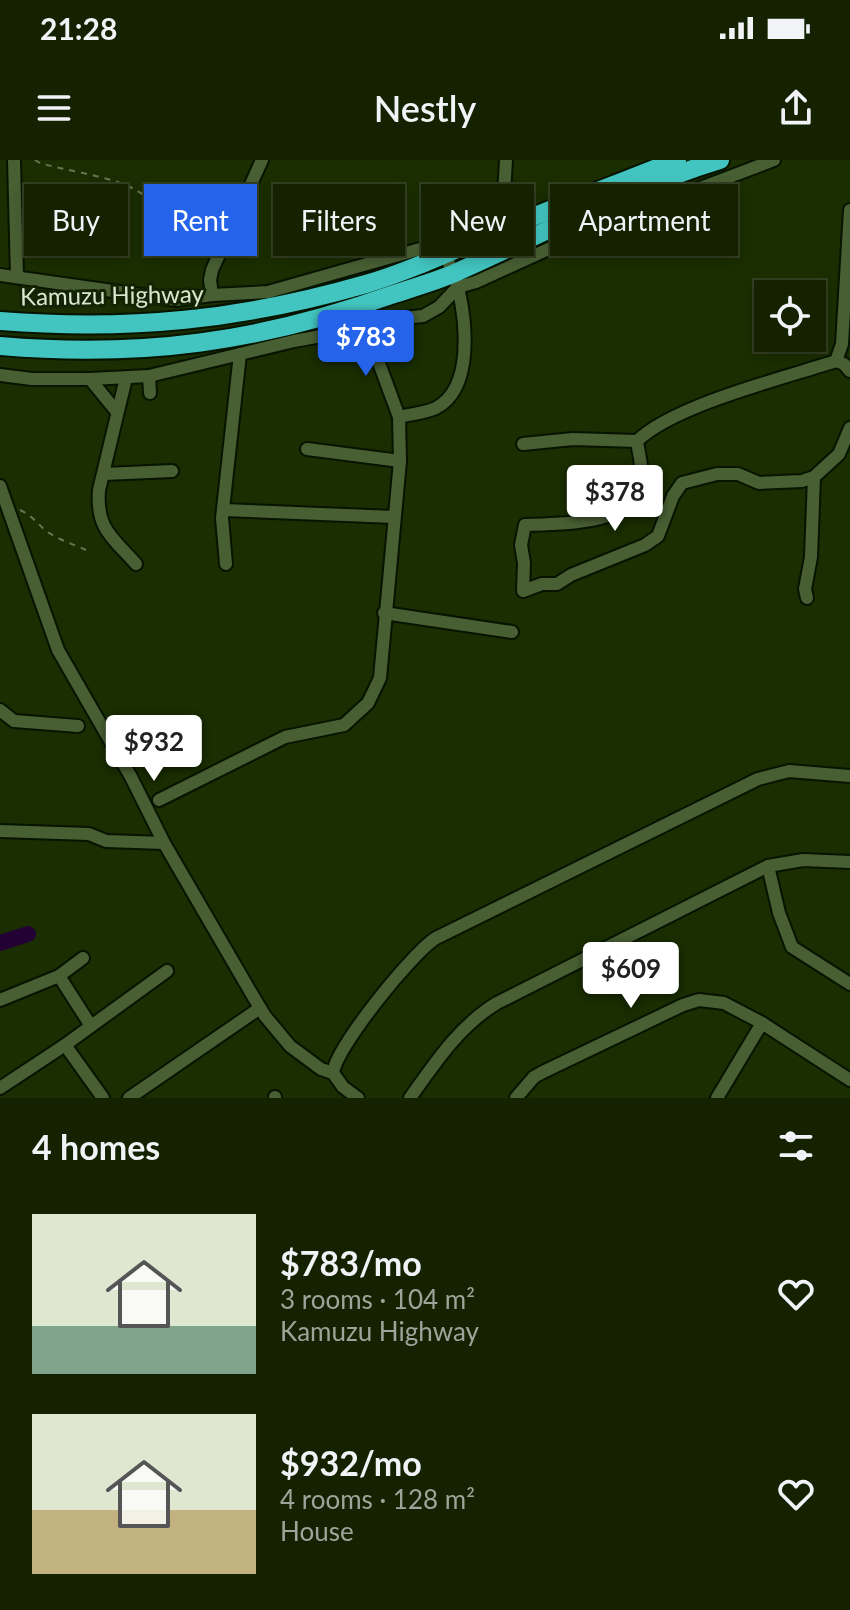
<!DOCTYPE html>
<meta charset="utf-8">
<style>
body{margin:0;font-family:Lato,sans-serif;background:#1d2a0b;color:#f1f3f6;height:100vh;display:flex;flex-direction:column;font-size:30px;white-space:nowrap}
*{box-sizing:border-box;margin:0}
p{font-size:26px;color:#9da499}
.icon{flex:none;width:44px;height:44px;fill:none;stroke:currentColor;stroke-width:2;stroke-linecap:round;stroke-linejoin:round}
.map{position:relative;height:938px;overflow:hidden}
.details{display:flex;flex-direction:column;background:#142201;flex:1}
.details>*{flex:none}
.hud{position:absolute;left:24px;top:24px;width:802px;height:72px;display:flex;gap:16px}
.buttons{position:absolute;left:754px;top:120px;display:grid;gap:16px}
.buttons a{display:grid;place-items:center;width:72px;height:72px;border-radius:0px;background:#142201;box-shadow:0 4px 12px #0003,0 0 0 2px #333f23;font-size:40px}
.price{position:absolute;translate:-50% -68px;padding:0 18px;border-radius:8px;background:#fff;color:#222;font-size:26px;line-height:52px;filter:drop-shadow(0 2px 4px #0008)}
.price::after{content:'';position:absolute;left:50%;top:48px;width:24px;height:18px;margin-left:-12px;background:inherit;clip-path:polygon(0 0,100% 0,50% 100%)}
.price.active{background:#2563eb;color:#fff}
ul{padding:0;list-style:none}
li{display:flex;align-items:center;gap:24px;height:200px;padding:0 32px}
li span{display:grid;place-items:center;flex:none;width:224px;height:160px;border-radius:0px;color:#555}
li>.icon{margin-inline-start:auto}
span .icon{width:96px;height:96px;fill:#fffc;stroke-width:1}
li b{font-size:34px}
h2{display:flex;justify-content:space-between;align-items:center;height:96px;padding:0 32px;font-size:34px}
.pill{padding:0 28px;border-radius:0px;background:#142201;box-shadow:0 4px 12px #0003,0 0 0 2px #333f23;font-size:28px;line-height:72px}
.pill.active{background:#2563eb;color:#fff}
.status{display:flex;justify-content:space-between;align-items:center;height:56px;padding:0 40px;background:#142201;direction:ltr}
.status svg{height:22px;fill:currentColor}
header{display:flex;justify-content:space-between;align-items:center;height:104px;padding:0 32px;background:#142201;font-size:36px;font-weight:600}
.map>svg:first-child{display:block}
</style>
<div class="status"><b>21:28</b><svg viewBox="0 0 49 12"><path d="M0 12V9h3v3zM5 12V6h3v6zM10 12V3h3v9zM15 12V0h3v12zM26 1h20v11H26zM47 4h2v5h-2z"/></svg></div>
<header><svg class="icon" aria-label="menu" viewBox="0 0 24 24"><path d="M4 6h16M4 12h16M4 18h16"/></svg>Nestly<svg class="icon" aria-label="share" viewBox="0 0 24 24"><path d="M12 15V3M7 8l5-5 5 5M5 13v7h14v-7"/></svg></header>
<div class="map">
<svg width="850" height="938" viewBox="0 0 850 938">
<rect width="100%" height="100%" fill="#1a2e01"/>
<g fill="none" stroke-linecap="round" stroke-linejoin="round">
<!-- river -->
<polyline stroke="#230134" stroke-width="16" points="0,783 28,774"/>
<defs>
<g id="minor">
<polyline points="14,0 17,116"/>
<path d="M850 50 842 184 836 201C784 218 674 245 637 281 639 296 645 315 640 331 627 365 556 364 525 365L521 385 524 403 523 431 542 424H557L571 415 645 385 658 376 673 336 682 323 717 314H738L759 323 802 321 814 317 839 294 850 268"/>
<polyline points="502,69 506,0"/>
<polyline points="0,115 176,140 212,135 268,132 427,87 445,93 458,127 476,122 590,70 774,0"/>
<polyline points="212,135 210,120 212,110 262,0"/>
<polyline points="836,201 844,204 850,211"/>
<polyline points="0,215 32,219 90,219 149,216 294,181 366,168 386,160 423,156 439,147 458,127"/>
<polyline points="149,216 150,233"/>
<path d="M126 218 99 330C96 369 112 377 136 404"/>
<polyline points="90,219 117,252"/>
<path d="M399 257C411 254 425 253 436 248 474 228 466 161 458 127"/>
<polyline points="523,284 573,279 637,281"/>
<polyline points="307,289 400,301"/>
<polyline points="104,314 172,311"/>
<polyline points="0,326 58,490 131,617 164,683 250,831 265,856 290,886 321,909 333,913 343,927 358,938"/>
<polyline points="223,350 394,357"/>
<polyline points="226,404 222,358 240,194"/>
<polyline points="807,438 805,429 811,397 814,317"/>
<polyline points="384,453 512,472"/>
<polyline points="0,550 14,561 78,566"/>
<polyline points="159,640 285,577 344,565 368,543 380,518 400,301 399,257 366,168"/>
<polyline points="0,671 89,674 106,681 164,683"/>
<polyline points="768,706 779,753 792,787 850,824"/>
<polyline points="59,816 91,866"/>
<polyline points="0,840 59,816 83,798"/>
<polyline points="65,885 103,938"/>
<path d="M333 913C336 887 413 792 436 778L758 619 789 611 850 616"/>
<polyline points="0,928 65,885 167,811"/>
<polyline points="129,938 260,848"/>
<polyline points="275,938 275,937"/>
<path d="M410 938C435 903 459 866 497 843L768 706 803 700 850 702"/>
<polyline points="516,938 534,917 543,912 683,845 699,840 724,843 762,863 850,920"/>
<polyline points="717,938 762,863"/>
</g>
<g id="highway">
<path d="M0 161C130 171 241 160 366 124 410 111 454 90 496 72 556 47 617 24 677 0"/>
<path d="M0 186C143 198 260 182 394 134 415 127 437 121 457 112 544 73 629 28 720 0"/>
</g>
</defs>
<!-- minor casing -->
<use href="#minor" stroke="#061400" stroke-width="16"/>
<!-- highway casing -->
<use href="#highway" stroke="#061400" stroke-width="22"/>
<!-- path -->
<g stroke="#657752" stroke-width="2" stroke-dasharray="6 6" stroke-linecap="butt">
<path d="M35 0 40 3C63 10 112 17 132 28 155 40 196 72 207 94"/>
<path d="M20 350C31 355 36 362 45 370 56 379 73 384 86 390"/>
</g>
<!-- minor -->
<use href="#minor" stroke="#485f33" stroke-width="12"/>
<!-- highway -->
<use href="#highway" stroke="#42c5c0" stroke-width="18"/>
</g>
<g text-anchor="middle" stroke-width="6" stroke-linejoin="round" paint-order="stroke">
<!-- street labels -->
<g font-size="24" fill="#d9e7ce" stroke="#132303">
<text transform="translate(112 136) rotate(-1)" y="8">Kamuzu Highway</text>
</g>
</g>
</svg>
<div class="buttons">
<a><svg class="icon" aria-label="locate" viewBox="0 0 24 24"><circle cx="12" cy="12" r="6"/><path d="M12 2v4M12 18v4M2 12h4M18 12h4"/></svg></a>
</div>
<b class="price active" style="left:366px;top:218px">$783</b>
<b class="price" style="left:615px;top:373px">$378</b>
<b class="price" style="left:154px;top:623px">$932</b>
<b class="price" style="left:631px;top:850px">$609</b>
<div class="hud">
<a class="pill">Buy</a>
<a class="pill active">Rent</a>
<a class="pill">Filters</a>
<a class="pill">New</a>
<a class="pill">Apartment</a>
</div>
</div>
<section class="details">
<h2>4 homes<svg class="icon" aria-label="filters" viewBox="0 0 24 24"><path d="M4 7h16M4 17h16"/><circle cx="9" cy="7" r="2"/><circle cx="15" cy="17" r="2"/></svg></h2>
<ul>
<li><span style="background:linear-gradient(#dfe7d0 70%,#7fa58c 0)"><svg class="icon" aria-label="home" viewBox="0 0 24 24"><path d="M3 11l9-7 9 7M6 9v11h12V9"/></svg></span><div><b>$783/mo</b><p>3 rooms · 104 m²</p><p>Kamuzu Highway</p></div><svg class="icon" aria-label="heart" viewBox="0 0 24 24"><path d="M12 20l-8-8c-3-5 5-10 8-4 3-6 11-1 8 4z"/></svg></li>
<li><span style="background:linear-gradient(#dfe7d0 60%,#c2b280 0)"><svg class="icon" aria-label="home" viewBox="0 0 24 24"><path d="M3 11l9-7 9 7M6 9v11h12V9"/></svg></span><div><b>$932/mo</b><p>4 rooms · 128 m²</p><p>House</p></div><svg class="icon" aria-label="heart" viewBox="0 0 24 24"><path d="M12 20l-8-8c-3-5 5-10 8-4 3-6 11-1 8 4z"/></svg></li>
</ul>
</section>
